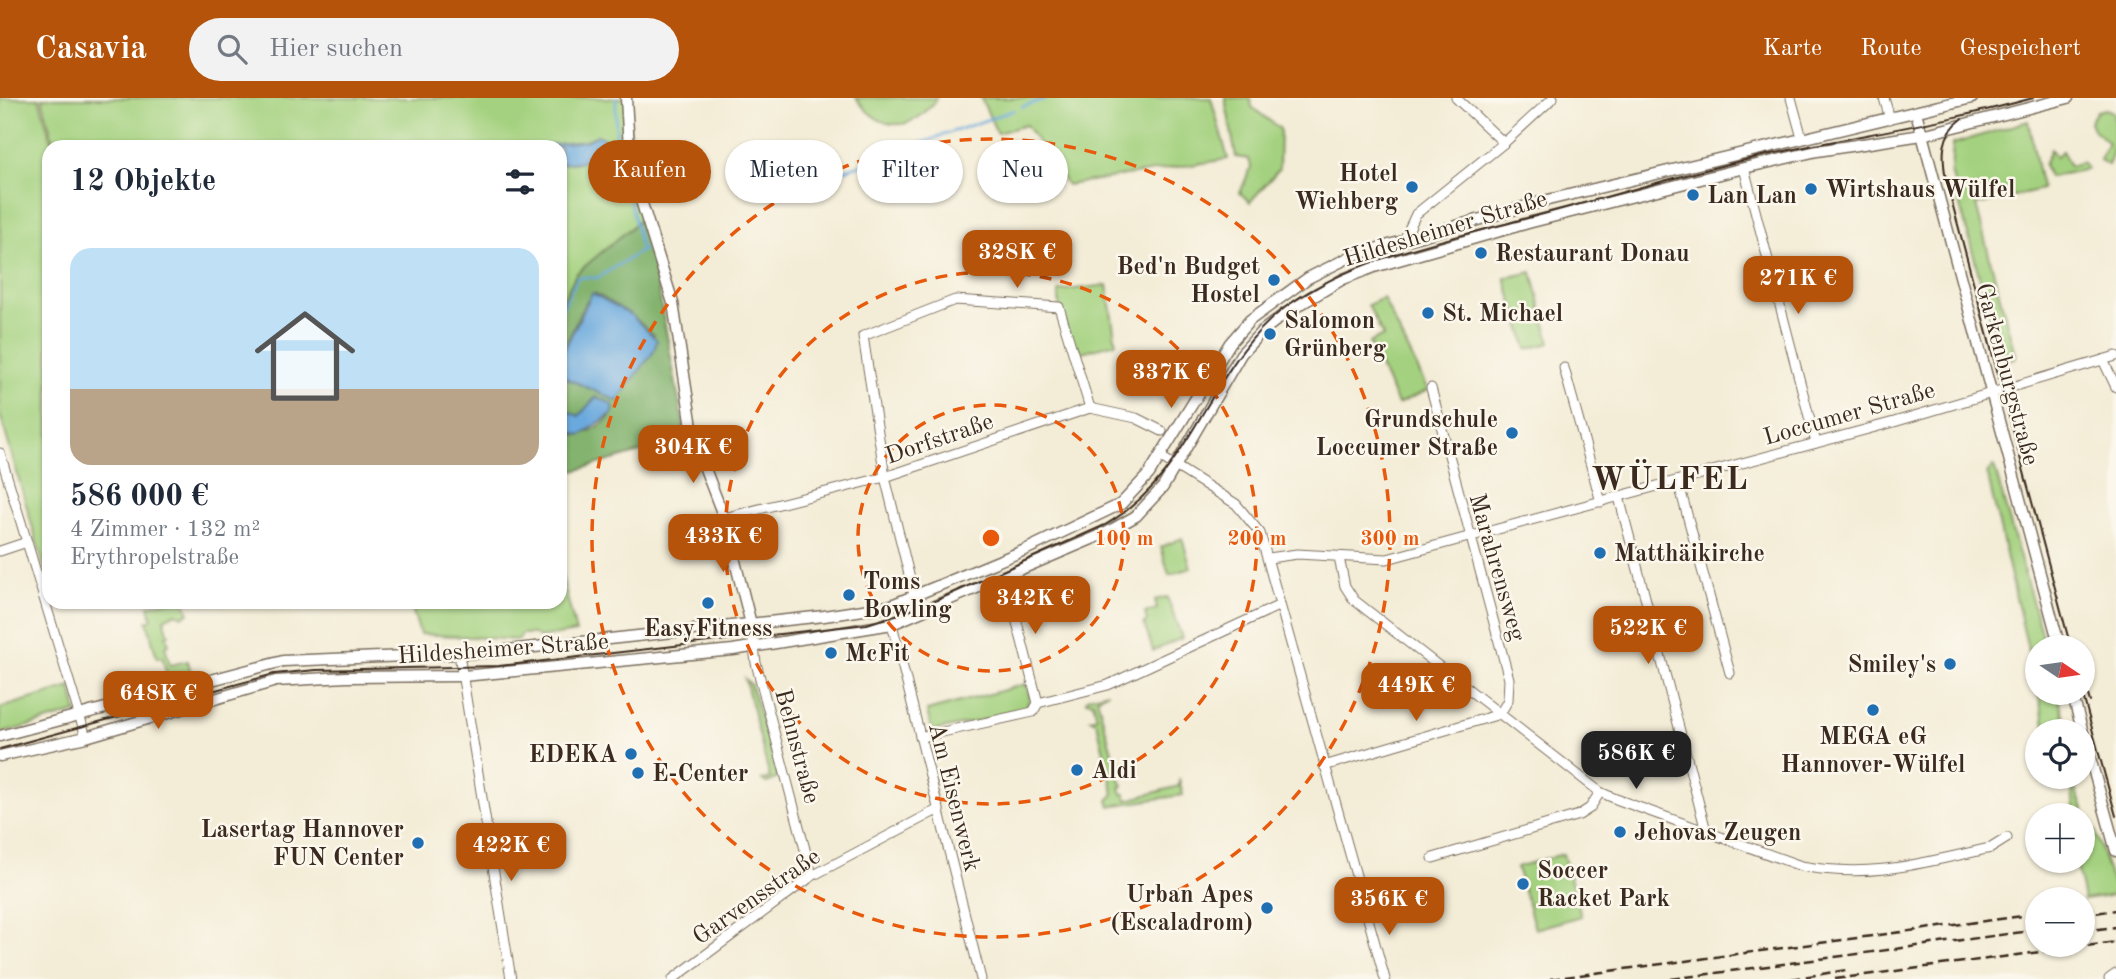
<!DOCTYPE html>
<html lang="de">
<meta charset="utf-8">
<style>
body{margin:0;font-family:"Old Standard TT",serif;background:#f2f2f3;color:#1f2937;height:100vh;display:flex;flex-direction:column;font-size:26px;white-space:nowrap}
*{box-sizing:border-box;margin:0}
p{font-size:23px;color:#747a83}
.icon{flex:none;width:38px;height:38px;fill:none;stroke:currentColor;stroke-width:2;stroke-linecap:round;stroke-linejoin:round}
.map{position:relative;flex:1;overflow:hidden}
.sheet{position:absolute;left:42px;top:42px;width:525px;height:469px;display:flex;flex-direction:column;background:#fff;border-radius:21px;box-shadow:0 2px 5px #0004}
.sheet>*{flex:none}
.hud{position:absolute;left:588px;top:42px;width:665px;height:63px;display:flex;gap:14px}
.needle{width:46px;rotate:103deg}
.tools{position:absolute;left:2025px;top:537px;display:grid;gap:14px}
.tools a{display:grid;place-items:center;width:70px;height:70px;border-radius:50%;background:#fff;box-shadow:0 2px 5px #0004;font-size:35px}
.price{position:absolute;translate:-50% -60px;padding:0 16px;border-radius:14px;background:#b45309;color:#fff;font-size:23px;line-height:46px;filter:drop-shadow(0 2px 4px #0008)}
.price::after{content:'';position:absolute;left:50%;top:42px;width:21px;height:16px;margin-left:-10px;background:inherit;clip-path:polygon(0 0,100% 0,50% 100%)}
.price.active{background:#222;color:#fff}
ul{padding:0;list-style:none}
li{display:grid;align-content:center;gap:14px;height:371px;padding:0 28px}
li span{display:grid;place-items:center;height:217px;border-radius:21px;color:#555}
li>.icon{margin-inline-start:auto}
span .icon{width:126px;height:126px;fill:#fffc;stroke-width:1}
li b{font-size:30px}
h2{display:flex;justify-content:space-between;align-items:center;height:84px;padding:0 28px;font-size:30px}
.chip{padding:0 24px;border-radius:32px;background:#fff;box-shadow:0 2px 5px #0004;font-size:24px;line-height:63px}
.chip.active{background:#b45309;color:#fff}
header{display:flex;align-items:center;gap:42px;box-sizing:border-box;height:98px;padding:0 35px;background:#b45309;color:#fff}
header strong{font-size:33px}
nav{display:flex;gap:38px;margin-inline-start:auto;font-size:24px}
.search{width:490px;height:63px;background:#f2f2f3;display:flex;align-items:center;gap:18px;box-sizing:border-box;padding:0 24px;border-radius:38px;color:#747a83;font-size:26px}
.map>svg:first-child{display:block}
</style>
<header>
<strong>Casavia</strong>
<div class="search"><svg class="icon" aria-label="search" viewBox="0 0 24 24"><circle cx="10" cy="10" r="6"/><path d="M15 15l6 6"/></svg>Hier suchen</div>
<nav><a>Karte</a><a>Route</a><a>Gespeichert</a></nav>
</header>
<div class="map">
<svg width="2116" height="881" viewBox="0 0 2116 881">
<rect width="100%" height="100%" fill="#fbf7ec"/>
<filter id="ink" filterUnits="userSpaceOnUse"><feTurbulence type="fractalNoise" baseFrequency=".0143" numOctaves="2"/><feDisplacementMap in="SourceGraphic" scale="14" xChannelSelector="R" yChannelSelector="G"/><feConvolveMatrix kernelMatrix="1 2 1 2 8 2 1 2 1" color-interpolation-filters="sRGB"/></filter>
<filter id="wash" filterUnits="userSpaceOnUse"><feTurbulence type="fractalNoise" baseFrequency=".00686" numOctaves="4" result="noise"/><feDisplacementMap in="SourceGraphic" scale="28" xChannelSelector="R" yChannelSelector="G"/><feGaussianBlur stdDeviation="1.57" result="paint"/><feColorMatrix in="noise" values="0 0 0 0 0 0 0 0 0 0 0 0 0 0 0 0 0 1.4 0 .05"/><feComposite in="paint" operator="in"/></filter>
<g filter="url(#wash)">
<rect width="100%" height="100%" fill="#f3ecd6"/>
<!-- green -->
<g fill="#a4d17f" stroke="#707e4e" stroke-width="2">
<polygon points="0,0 39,0 53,49 49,49 49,471 45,472 0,316"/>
<polygon points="42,0 626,0 640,122 576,176 560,209 560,66 578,64 603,55 605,41 598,37 585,43 530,49 55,49"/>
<path d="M856 0H937C913 35 881 35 856 0Z"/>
<polygon points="981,0 1211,0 1228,61 1067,87 1026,27 997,35"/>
<polygon points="1225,0 1250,0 1252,9 1280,31 1279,71 1250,104 1240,95 1251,69 1249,61 1236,59"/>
<path d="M2106 11 2113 14C2116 30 2116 52 2108 67L2100 62 2108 45 2093 31 2090 24 2097 13Z"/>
<polygon points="2028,23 2042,91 1976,107 2016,260 2002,262 1951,74 1953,46"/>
<polygon points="2051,51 2056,59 2062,53 2070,68 2082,64 2087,71 2049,79 2044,67"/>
<polygon points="1532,174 1550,245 1527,251 1505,180"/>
<polygon points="1107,187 1116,245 1074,256 1059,209 1059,193"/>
<polygon points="1383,200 1428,292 1398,306 1369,245 1383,238 1368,207"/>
<polygon points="1994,368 2045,549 2037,550 2037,590 1987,375"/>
<polygon points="1182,440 1191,470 1169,477 1161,449"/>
<polygon points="560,471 576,534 539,540 534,536 522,536 519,542 420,536 410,504 560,504"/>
<polygon points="1167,499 1182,540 1153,553 1144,525 1147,523 1145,515 1157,511 1155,502"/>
<polygon points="162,504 185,504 189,515 182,518 176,515 164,521 169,537 166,538 169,546 165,548 170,567 188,563 191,575 168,581 162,559 157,560 147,523 152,521 149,508"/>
<polygon points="745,581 751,587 778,680 767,685 762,682 770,680"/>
<polygon points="1026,586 1030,600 1025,613 932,633 927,613"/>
<polygon points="71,589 77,614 0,636 0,610"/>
<polygon points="1108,594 1097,600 1115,665 1122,664 1114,668 1123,688 1120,689 1122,696 1125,696 1127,702 1179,688 1179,681 1183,697 1110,708 1108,702 1114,696 1097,625 1090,621 1097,619 1093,604 1086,603 1088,599"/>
<polygon points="2038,595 2057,595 2068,633 2046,633"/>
<polygon points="2070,679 2089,725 2095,732 2116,797 2084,802 2076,763 2082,763 2082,718 2075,717"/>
<polygon points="1563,756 1581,818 1535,831 1517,769"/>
</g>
<!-- forest -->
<path fill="#83b36e" stroke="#5f6e46" stroke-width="2" d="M640 122 655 173 686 341 560 377V339L567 333 576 337C590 335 611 324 614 310L611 306 596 299 579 318 560 310V277L617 303 638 274 654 237 630 216 595 195 584 206 560 260V209L576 176Z"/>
<!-- water -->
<g fill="#6aa9dd" stroke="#526a7e" stroke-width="2">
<polygon points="598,37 605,41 603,55 578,64 560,66 560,49 530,49 585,43"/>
<polygon points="592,195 630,216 657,242 654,253 617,303 560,277 560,260"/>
<polygon points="596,299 612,306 613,315 581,337 567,333 560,339 560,310 579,318"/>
</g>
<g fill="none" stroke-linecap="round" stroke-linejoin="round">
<!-- stream -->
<g stroke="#6aa9dd" stroke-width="2.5">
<polyline points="616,0 616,40 641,152"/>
<polyline points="1022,9 1048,0"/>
<polyline points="823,80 1014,12"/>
<polyline points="560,215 578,179 597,180 648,149"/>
</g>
</g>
</g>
<g filter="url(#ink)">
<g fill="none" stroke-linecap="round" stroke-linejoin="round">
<defs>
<g id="minor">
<polyline points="1456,0 1504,45"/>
<polyline points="1791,0 1802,40"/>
<polyline points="1884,0 1890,21"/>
<polyline points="1744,70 1816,345"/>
<polyline points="1405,140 1416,116 1504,45 1553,0"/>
<polyline points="2103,262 2116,289"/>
<polyline points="1564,270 1601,404"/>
<polyline points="0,355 86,639"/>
<polyline points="1161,359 1236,406 1260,435 1385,881"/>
<polyline points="1678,383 1730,575"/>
<polyline points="1619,399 1706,733"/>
<polyline points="724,420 885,379 1090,310 1136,320 1162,333"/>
<polyline points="0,453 27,444"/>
<polyline points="1269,460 1297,456 1387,461 1894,324 2116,258"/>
<path d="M1339 460 1345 488 1354 502 1600 694 1616 701 1801 768C1874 781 1920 765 1991 750L2007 740"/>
<polyline points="1005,478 1038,605"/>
<polyline points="914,497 885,379 863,238 955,202 1059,209 1090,310"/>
<polyline points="751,526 756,565 812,778"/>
<polyline points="892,526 981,881"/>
<polyline points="459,556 511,881"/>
<polyline points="920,639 1033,614 1038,605 1108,587 1278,508"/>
<polyline points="1324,668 1500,616 1508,602 1509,581 1431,290"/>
<polyline points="1433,760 1579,717 1590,710 1600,694"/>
<polyline points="673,881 812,778 939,711"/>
<polyline points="2109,881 2116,876"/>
</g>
<g id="major">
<polyline points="626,0 630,67 673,205 694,342 724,420 751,526"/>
<polyline points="1916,14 2060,550"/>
<polyline points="2072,595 2116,753"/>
<polyline points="0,638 283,563 479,555 824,518 889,508 1025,452 1121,406 1149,376 1230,245 1250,222 1308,180 1354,157 1548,102 1972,0"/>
<polyline points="0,658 86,639 276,583 346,579 463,578 733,552 892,526 1106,435 1136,418 1163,389 1241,256 1261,234 1286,215 1343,181 1374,169 1528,125 1744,70 1817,53 1922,37 2068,0"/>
</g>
</defs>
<!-- minor casing -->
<use href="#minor" stroke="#7b6e5e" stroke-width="11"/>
<!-- major casing -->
<use href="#major" stroke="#7b6e5e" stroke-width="13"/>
<!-- minor -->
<use href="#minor" stroke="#fff" stroke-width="9"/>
<!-- major -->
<use href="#major" stroke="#fff" stroke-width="10"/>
<!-- tram -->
<g stroke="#3b2a1e" stroke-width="2">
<path d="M1962 21C1940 37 1942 58 1946 82L2071 550"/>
<polyline points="2082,575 2090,604"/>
<polyline points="2082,594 2116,718"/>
<path d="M0 651 274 576 316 572 499 568 867 526 924 508 1105 427C1202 371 1205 259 1300 199 1368 156 1451 141 1528 120 1609 99 1689 74 1771 56 1859 37 1947 24 2033 0"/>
</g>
<!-- rail -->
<g stroke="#3b2a1e" stroke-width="2.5" stroke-dasharray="10 5" stroke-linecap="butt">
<polyline points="2082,817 2116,812"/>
<polyline points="2082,833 2116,829"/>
<polyline points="1550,881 2037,816"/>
<polyline points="1671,881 2037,832"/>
<polyline points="1791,881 1846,872"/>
<polyline points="1835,881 2116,844"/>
</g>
</g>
</g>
<!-- distance rings -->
<g fill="none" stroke="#e8590c" stroke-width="3.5" stroke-dasharray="12 9">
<circle cx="991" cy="440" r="133"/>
<circle cx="991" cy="440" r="266"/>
<circle cx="991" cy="440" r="399"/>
</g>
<!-- markers -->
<g fill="#1f6fb2" stroke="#fbf7ec" stroke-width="2.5">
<circle cx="1412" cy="89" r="7"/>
<circle cx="1811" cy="91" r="7"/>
<circle cx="1693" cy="97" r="7"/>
<circle cx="1481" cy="155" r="7"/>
<circle cx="1274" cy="182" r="7"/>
<circle cx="1428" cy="215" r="7"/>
<circle cx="1270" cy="236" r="7"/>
<circle cx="1512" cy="335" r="7"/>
<circle cx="1600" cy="455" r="7"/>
<circle cx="849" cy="497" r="7"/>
<circle cx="708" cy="505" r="7"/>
<circle cx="831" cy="555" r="7"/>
<circle cx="1950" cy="566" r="7"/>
<circle cx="1873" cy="612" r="7"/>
<circle cx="631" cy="656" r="7"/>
<circle cx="1077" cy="672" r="7"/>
<circle cx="638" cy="675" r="7"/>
<circle cx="1620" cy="734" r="7"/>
<circle cx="418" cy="745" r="7"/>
<circle cx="1523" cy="786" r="7"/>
<circle cx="1267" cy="810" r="7"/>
</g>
<g text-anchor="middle" stroke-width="5" stroke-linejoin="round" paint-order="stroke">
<!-- poi labels -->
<g font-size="24" font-weight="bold" fill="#3b2a1e" stroke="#fbf7ec" text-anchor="start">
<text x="1398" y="83" text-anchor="end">Hotel<tspan x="1398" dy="28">Wiehberg</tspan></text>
<text x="1825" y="99">Wirtshaus Wülfel</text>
<text x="1707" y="105">Lan Lan</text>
<text x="1495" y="163">Restaurant Donau</text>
<text x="1260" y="176" text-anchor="end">Bed'n Budget<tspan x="1260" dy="28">Hostel</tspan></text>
<text x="1442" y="223">St. Michael</text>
<text x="1284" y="230">Salomon<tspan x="1284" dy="28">Grünberg</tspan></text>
<text x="1498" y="329" text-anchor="end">Grundschule<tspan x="1498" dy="28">Loccumer Straße</tspan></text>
<text x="1614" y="463">Matthäikirche</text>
<text x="863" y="491">Toms<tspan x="863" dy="28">Bowling</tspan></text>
<text x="708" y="538" text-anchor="middle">EasyFitness</text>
<text x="845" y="563">McFit</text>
<text x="1936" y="574" text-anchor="end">Smiley's</text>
<text x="1873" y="646" text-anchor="middle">MEGA eG<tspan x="1873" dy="28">Hannover-Wülfel</tspan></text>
<text x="617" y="664" text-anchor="end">EDEKA</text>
<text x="1091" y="680">Aldi</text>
<text x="652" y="683">E-Center</text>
<text x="404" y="739" text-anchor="end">Lasertag Hannover<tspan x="404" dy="28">FUN Center</tspan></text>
<text x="1634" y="742">Jehovas Zeugen</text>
<text x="1537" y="780">Soccer<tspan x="1537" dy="28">Racket Park</tspan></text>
<text x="1253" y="804" text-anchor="end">Urban Apes<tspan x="1253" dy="28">(Escaladrom)</tspan></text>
</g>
<!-- street labels -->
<g font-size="24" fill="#3b2a1e" stroke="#fbf7ec">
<text transform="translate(1445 130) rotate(-17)" y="8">Hildesheimer Straße</text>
<text transform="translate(2008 276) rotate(75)" y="8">Garkenburgstraße</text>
<text transform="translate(1849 315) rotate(-16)" y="8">Loccumer Straße</text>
<text transform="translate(939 340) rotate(-19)" y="8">Dorfstraße</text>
<text transform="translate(1498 469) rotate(74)" y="8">Marahrensweg</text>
<text transform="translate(503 550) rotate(-4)" y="8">Hildesheimer Straße</text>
<text transform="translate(798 648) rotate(75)" y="8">Behnstraße</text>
<text transform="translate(955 699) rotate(76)" y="8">Am Eisenwerk</text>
<text transform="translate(756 798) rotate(-35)" y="8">Garvensstraße</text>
</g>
<!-- district labels -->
<g font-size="32" font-weight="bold" letter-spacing="2" fill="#3b2a1e" stroke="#fbf7ec">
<text x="1670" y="391">WÜLFEL</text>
</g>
</g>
<circle cx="991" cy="440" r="10" fill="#e8590c" stroke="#fbf7ec" stroke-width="3.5"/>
<g font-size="21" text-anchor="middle" font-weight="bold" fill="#e8590c" stroke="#fbf7ec" stroke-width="5" stroke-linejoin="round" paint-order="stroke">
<text x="1124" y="447">100 m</text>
<text x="1257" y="447">200 m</text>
<text x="1390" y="447">300 m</text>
</g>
</svg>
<div class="tools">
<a><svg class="needle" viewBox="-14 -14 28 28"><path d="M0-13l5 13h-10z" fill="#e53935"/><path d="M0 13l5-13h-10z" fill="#747a83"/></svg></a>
<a><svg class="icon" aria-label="locate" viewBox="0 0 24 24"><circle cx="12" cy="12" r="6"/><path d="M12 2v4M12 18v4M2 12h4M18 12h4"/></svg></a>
<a>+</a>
<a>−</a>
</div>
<b class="price" style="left:1017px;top:192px">328K €</b>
<b class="price" style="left:1798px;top:218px">271K €</b>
<b class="price" style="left:1171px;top:312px">337K €</b>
<b class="price" style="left:693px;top:387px">304K €</b>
<b class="price" style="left:723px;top:476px">433K €</b>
<b class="price" style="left:1035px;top:538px">342K €</b>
<b class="price" style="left:1648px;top:568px">522K €</b>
<b class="price" style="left:1416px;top:625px">449K €</b>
<b class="price" style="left:158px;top:633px">648K €</b>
<b class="price active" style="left:1636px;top:693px">586K €</b>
<b class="price" style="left:511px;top:785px">422K €</b>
<b class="price" style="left:1389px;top:839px">356K €</b>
<div class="hud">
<a class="chip active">Kaufen</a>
<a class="chip">Mieten</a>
<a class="chip">Filter</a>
<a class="chip">Neu</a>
</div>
<section class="sheet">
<h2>12 Objekte<svg class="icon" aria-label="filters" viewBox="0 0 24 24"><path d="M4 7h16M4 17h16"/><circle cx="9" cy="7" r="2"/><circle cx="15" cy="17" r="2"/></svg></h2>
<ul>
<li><span style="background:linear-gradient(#bfe0f5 65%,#b9a48a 0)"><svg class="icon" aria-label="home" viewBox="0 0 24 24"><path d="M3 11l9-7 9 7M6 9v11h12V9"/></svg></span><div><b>586 000 €</b><p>4 Zimmer · 132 m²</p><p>Erythropelstraße</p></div></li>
</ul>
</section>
</div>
